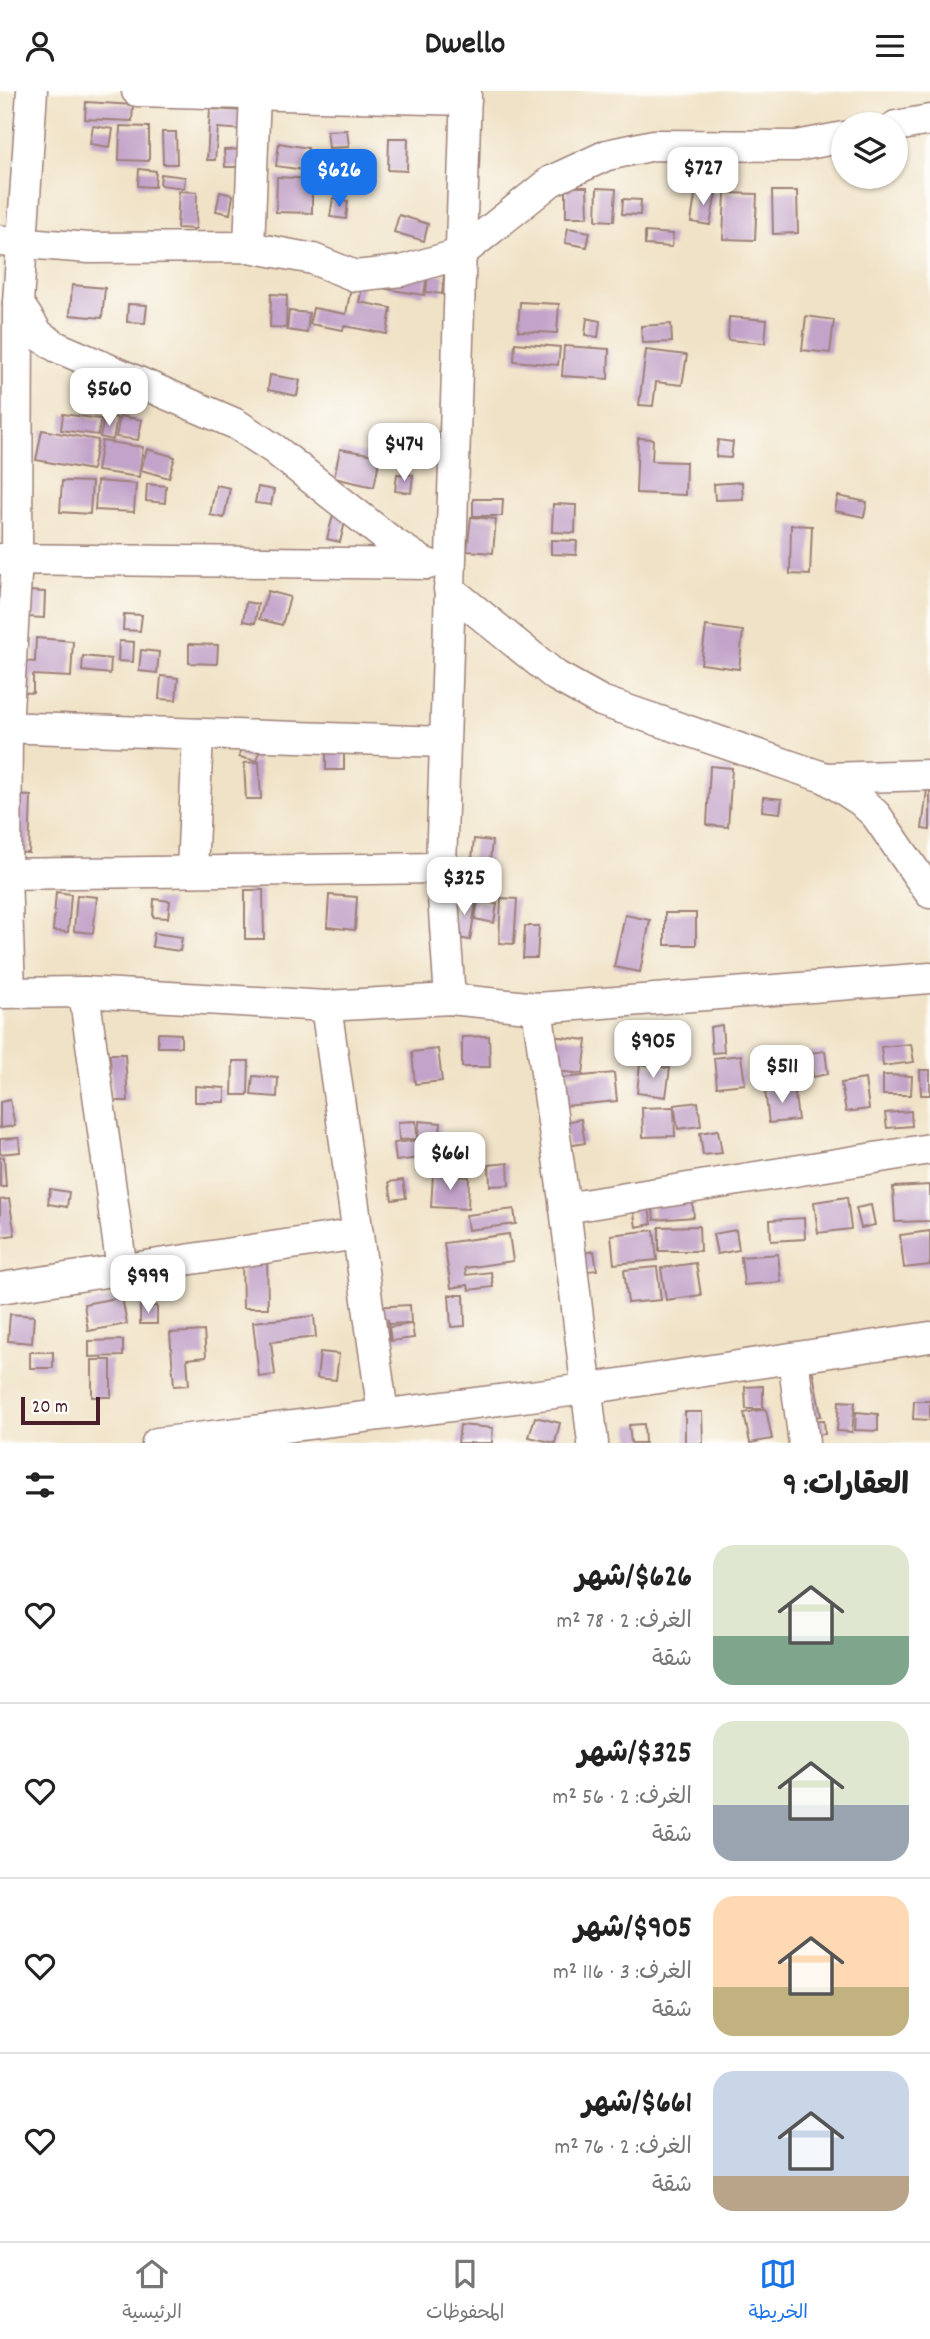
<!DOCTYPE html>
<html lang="ar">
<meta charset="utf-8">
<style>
body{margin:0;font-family:Dekko,"Playpen Sans Arabic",sans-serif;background:#f6f6f6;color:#222;direction:rtl;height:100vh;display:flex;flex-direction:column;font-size:26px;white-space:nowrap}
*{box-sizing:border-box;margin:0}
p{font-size:23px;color:#767676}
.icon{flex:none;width:38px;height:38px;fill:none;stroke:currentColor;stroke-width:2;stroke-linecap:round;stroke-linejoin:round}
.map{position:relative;height:1352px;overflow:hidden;direction:ltr}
.details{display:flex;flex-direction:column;background:#fff;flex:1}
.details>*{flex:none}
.fabs{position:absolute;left:831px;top:21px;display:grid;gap:14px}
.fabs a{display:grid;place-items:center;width:77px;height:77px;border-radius:50%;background:#fff;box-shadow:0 2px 5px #0004;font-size:35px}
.scale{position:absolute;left:21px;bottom:18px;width:79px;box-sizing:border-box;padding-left:7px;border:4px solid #4a1f2b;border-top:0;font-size:19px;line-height:24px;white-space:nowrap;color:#4a1f2b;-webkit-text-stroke:5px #fdfcf7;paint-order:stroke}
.price{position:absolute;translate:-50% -60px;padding:0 16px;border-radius:14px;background:#fff;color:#222;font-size:23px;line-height:46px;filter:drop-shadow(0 2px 4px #0008)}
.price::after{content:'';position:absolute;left:50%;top:42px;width:21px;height:16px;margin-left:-10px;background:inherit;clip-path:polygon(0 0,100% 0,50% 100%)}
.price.selected{background:#1a73e8;color:#fff}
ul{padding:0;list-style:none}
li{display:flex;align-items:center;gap:21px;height:175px;padding:0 21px}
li+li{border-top:2px solid #e0e0e0}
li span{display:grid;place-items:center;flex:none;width:196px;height:140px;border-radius:21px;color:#555}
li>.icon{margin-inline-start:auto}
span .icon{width:84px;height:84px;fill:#fffc;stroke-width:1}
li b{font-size:30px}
h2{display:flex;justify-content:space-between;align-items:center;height:84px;padding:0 21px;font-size:30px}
header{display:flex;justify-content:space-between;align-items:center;height:91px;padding:0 21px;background:#fff;font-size:32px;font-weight:700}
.menu{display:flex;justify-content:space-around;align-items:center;height:98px;border-top:2px solid #e0e0e0;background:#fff;font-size:19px;color:#767676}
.menu a{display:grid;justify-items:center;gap:4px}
.menu .selected{color:#1a73e8}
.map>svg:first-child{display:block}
</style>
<header><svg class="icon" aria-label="menu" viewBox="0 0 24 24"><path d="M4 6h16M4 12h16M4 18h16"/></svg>Dwello<svg class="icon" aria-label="person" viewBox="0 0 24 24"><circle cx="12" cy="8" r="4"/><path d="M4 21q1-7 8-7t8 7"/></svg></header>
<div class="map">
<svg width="930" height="1352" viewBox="0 0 930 1352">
<rect width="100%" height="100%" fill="#fdfcf7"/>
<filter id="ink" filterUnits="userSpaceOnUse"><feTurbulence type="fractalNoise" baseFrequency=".0143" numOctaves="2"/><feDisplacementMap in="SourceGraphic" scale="14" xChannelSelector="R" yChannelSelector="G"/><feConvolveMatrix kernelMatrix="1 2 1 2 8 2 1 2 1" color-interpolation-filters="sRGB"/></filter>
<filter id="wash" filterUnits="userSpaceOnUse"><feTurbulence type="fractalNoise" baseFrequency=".00686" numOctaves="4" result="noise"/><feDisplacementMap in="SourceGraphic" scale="28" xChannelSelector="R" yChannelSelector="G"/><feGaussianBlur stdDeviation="1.57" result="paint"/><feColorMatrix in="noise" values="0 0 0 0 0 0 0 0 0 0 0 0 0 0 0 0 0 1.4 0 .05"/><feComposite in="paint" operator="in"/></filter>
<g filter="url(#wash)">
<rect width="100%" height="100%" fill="#f0e2c6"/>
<g id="blocks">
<!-- building -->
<g fill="#c2a3c9">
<polygon points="86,11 133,14 132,30 85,28"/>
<polygon points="210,18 247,20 245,39 218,37 215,69 207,69"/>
<polygon points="93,35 113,38 110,56 90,53"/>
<polygon points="120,35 149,36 149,70 119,69"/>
<polygon points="347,39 349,56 329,57 327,40"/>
<polygon points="162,41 176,41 177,73 163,73"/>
<polygon points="389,47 408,47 407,80 388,79"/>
<polygon points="279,52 308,57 304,79 276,75"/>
<polygon points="243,58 244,76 225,76 224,59"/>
<polygon points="139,78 156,80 155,96 138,95"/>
<polygon points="161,83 185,86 184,97 160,94"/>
<polygon points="277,86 312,88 312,122 276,121"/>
<polygon points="566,96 587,96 588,126 566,126"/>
<polygon points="597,97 616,98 614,130 596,129"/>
<polygon points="696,98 716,102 710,134 691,131"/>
<polygon points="179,100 197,101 196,138 177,137"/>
<polygon points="772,100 797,100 798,142 773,143"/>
<polygon points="220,101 233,104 230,123 216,120"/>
<polygon points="725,102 757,103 755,149 723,148"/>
<polygon points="333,107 348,110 346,128 330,126"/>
<polygon points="623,108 641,109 640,124 622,123"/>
<polygon points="399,124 428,133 424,150 394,141"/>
<polygon points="568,137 590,141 587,156 565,152"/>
<polygon points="645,141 673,143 672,156 645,154"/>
<polygon points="389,178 427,184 424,204 386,198"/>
<polygon points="354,181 365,183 359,211 391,217 387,243 344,235 343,239 310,233 313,217 346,223"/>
<polygon points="428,183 444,184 442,203 426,201"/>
<polygon points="72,194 105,197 102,227 70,224"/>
<polygon points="271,203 287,204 286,237 270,236"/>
<polygon points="520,211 559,213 557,242 518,240"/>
<polygon points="128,213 147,214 145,232 127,231"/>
<polygon points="289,220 309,222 307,242 287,239"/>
<polygon points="806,225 834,229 830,262 802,259"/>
<polygon points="729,226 767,229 765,252 728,249"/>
<polygon points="587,227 600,230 598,246 585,244"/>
<polygon points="671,233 672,251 642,252 641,235"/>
<polygon points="515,252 560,256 558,274 514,270"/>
<polygon points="564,255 609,258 608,288 562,285"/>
<polygon points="646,259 687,264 682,294 656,291 653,315 639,314"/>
<polygon points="270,284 300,289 297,305 268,299"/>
<polygon points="63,323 101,328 98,344 61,339"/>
<polygon points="105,324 117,327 113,349 100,346"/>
<polygon points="120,325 142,329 138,349 116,346"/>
<polygon points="42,339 98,349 92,379 36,369"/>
<polygon points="638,347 653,348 652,370 686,371 685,404 636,402"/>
<polygon points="718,349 733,351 731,367 716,366"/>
<polygon points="102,350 143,356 139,386 97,380"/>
<polygon points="147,358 175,366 169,387 141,379"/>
<polygon points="340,358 380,365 374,396 334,387"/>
<polygon points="397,383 413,384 411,402 395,400"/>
<polygon points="62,390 92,391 90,423 60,421"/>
<polygon points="97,390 136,393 134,421 95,419"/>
<polygon points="742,391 743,408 715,409 714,393"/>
<polygon points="147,393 166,395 165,412 146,410"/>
<polygon points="216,394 230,397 224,427 210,424"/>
<polygon points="258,396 274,399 271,414 255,412"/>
<polygon points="838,405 867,411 864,426 835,420"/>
<polygon points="473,408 503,408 502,425 473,425"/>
<polygon points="553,413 576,414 575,442 552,441"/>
<polygon points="334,420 347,423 340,451 327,448"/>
<polygon points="471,426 496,428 493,462 467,460"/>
<polygon points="791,434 812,435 810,484 790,483"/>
<polygon points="551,449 577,450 576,464 551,463"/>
<polygon points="10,499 45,501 44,527 8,525"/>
<polygon points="268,500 290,506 282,534 259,528"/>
<polygon points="246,511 258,513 255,532 243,530"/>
<polygon points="124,523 142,524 140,540 123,539"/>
<polygon points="706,535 743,540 739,578 701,573"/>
<polygon points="36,547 73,550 71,586 33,584 33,602 2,600 4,569 35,571"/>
<polygon points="119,550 134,551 133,571 118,570"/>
<polygon points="189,553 218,554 217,573 189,572"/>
<polygon points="141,559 159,561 157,582 139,580"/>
<polygon points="83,565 111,568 110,583 82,580"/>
<polygon points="161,585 178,587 176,609 159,608"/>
<polygon points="326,648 344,649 344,679 326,679"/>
<polygon points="242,651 260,655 257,670 239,666"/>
<polygon points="259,671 261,708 246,708 244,672"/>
<polygon points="710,675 732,677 728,736 707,734"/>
<polygon points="928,691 930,691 930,739 922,738"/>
<polygon points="0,704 31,705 29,762 0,761"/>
<polygon points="763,706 782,708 780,722 762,720"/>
<polygon points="474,748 492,750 489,780 471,778"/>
<polygon points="245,799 263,799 264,848 245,848"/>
<polygon points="56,801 71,803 68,841 53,840"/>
<polygon points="459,802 477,805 470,849 451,846"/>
<polygon points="77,804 97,806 93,842 74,840"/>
<polygon points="329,804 357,806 355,839 327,836"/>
<polygon points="501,807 517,808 514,853 499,852"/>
<polygon points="154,808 170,810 168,827 153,826"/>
<polygon points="478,810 497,813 494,832 475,828"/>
<rect x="665" y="822" width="31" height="32"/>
<polygon points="625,824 650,829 640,881 614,876"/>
<polygon points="525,835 539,835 537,867 523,867"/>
<polygon points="154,842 182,846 180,860 152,856"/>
<polygon points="722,934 724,961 712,962 710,936"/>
<polygon points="158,942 181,943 181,956 158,956"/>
<polygon points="660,943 660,960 634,960 634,944"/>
<polygon points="542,944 587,949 583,983 538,978"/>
<polygon points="489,945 490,976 462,976 462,946"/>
<polygon points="911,953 914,971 883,975 881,956"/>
<polygon points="438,958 442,990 415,993 412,961"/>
<polygon points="825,960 828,983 813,986 809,962"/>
<polygon points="110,963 125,963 128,1010 112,1010"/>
<polygon points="741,964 745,993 717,996 714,967"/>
<polygon points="233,970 249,970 248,1004 232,1004"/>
<polygon points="640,973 670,977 666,1006 637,1002"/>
<polygon points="920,979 930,979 930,1004 921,1004"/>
<polygon points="614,982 617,1010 564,1015 561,987"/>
<polygon points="883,984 912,985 911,1004 883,1004"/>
<polygon points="253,985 278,987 277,1006 251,1004"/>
<polygon points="865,988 869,1018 846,1021 841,992"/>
<polygon points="195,995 225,997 225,1011 195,1011"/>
<polygon points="794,996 798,1029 769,1032 765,999"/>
<polygon points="10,1009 15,1035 0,1037 0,1011"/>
<polygon points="698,1011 701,1035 678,1038 674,1014"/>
<polygon points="674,1016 675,1045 643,1046 642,1017"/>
<polygon points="911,1020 912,1035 887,1037 885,1022"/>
<polygon points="581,1028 585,1052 568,1055 564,1031"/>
<polygon points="416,1030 417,1048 399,1049 398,1031"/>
<polygon points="419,1030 441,1032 439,1050 418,1048"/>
<polygon points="718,1039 722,1062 703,1064 700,1042"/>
<polygon points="19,1047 20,1061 0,1063 0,1048"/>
<polygon points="418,1049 421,1067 396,1070 394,1052"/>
<polygon points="0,1066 4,1066 6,1096 0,1096"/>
<polygon points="508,1072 509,1094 490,1095 489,1074"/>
<polygon points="433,1084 469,1086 468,1118 431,1116"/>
<polygon points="403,1089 406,1107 392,1109 389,1091"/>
<polygon points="930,1094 930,1130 895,1131 893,1096"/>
<polygon points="50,1098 69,1101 67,1116 48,1113"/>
<polygon points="692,1105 694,1126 654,1129 652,1108"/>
<polygon points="847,1106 851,1138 818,1142 814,1111"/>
<polygon points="9,1108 15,1144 0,1146 0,1109"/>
<polygon points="648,1113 652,1133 636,1136 633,1116"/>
<polygon points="871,1114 875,1134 861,1137 856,1117"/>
<polygon points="514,1118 516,1133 468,1139 466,1124"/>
<polygon points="804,1127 805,1148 771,1150 770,1129"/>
<polygon points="699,1135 700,1160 659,1160 659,1136"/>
<polygon points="654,1139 657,1169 614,1173 611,1144"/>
<polygon points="736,1139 739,1159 717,1163 713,1143"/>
<polygon points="930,1140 930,1174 904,1177 900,1144"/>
<polygon points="509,1143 513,1170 465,1177 466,1184 491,1181 493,1196 469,1199 468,1194 451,1197 444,1152"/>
<polygon points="594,1160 597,1179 580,1181 577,1163"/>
<polygon points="778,1163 781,1191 744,1194 741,1166"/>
<polygon points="242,1165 267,1165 268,1217 243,1217"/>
<polygon points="696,1172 701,1204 666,1209 661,1177"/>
<polygon points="657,1176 661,1209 628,1212 624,1179"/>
<polygon points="449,1204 464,1204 465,1235 451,1236"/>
<polygon points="122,1206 127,1233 88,1240 84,1213"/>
<polygon points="410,1214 411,1232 389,1233 388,1228 389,1249 371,1250 369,1216"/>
<rect x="140" y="1215" width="17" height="18"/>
<polygon points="10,1223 34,1225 32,1252 8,1250"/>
<polygon points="314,1225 316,1246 271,1251 275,1284 259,1286 253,1231"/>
<polygon points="412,1233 414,1247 391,1250 389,1236"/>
<polygon points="204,1240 206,1266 187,1268 189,1294 174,1295 170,1242"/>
<polygon points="123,1249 123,1265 89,1266 89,1250"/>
<rect x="30" y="1261" width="23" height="16"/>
<polygon points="320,1261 339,1263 336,1289 317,1287"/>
<rect x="92" y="1269" width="19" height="37"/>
<polygon points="812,1277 821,1325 801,1328 793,1281"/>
<polygon points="763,1295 763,1318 746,1318 745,1296"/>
<polygon points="839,1310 855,1311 852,1341 837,1340"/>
<polygon points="914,1310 930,1310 930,1329 913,1328"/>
<polygon points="766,1318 772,1348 750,1352 744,1322"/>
<polygon points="685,1321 702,1321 703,1352 685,1352"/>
<polygon points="856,1321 878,1323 878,1340 855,1339"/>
<polygon points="535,1326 560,1332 555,1352 529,1346"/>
<polygon points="824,1329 825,1343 801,1344 800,1330"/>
<polygon points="644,1333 645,1352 631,1352 629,1334"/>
<polygon points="460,1334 493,1337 492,1352 458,1352"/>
</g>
</g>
</g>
<g filter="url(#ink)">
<use href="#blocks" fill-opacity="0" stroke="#9d8078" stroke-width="2"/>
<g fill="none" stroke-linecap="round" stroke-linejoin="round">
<defs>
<g id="minor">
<polyline points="137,0 466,9"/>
<polyline points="896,35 930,29"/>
<polyline points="0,150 89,157 249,156 313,168 355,185 401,180 460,163 551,90 607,64 654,54 797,55 844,46"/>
<polyline points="249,156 255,3"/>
<polyline points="18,212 39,244 57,256 236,333 274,358 392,451 426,473"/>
<polyline points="0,468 428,473"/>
<polyline points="449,498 556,585 601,610 826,687 861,710 876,724 930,802"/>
<polyline points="0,636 444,651"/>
<polyline points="826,687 930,684"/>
<polyline points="192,780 198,643"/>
<polyline points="0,783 441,777"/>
<polyline points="10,901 6,783 7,636 17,468 18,212 32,0"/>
<polyline points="84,901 122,1179"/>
<polyline points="0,902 84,901 326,915 450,908 537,917 930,887"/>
<polyline points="450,908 441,777 466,0"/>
<polyline points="326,915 383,1323"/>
<polyline points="537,917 565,1117 593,1352"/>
<polyline points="565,1117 930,1058"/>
<polyline points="0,1197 358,1143"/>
<polyline points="793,1267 804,1352"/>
<polyline points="157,1352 586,1298 930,1246"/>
</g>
</defs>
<!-- minor casing -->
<use href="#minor" stroke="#9d8078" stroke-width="33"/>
<!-- minor -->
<use href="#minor" stroke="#fff" stroke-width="30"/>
</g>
</g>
</svg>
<div class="fabs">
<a><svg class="icon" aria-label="layers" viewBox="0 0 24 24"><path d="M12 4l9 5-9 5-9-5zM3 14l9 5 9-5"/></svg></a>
</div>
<div class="scale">20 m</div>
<b class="price" style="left:703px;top:116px">$727</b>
<b class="price selected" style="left:339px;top:118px">$626</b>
<b class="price" style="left:109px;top:337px">$560</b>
<b class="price" style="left:404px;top:392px">$474</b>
<b class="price" style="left:464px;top:826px">$325</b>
<b class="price" style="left:653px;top:989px">$905</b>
<b class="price" style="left:782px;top:1014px">$511</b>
<b class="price" style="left:450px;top:1101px">$661</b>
<b class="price" style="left:148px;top:1224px">$999</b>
</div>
<section class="details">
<h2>العقارات: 9<svg class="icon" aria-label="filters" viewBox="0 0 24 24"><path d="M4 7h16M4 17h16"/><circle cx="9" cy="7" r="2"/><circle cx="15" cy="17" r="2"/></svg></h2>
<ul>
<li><span style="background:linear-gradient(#dfe7d0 65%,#7fa58c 0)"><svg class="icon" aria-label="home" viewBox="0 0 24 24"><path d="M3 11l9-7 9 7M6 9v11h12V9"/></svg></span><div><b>$626/شهر</b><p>الغرف: 2 · 78 m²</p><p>شقة</p></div><svg class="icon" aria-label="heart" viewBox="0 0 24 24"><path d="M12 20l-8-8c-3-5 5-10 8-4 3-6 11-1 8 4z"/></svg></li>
<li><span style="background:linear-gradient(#dfe7d0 60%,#9aa5b1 0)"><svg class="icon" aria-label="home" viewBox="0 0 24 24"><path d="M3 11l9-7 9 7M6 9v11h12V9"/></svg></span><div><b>$325/شهر</b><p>الغرف: 2 · 56 m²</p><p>شقة</p></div><svg class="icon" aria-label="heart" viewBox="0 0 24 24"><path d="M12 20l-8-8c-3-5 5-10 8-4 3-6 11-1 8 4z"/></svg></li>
<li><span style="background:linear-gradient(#ffd9b3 65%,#c2b280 0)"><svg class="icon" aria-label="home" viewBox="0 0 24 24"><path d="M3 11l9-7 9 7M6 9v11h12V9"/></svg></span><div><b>$905/شهر</b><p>الغرف: 3 · 116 m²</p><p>شقة</p></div><svg class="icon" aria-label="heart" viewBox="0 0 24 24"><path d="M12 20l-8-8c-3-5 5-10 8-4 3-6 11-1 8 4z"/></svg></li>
<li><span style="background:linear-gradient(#c9d6e8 75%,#b9a48a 0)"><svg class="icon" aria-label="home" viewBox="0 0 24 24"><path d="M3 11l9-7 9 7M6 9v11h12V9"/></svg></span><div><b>$661/شهر</b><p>الغرف: 2 · 76 m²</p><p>شقة</p></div><svg class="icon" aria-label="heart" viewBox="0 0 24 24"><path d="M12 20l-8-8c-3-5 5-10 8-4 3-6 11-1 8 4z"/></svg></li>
</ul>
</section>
<nav class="menu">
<a class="selected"><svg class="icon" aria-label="map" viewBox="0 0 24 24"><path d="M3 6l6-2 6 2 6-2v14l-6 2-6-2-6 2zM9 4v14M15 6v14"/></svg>الخريطة</a>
<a><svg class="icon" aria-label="saved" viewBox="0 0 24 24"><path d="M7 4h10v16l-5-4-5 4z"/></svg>المحفوظات</a>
<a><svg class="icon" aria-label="home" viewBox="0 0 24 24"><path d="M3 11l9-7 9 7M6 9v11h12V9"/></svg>الرئيسية</a>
</nav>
